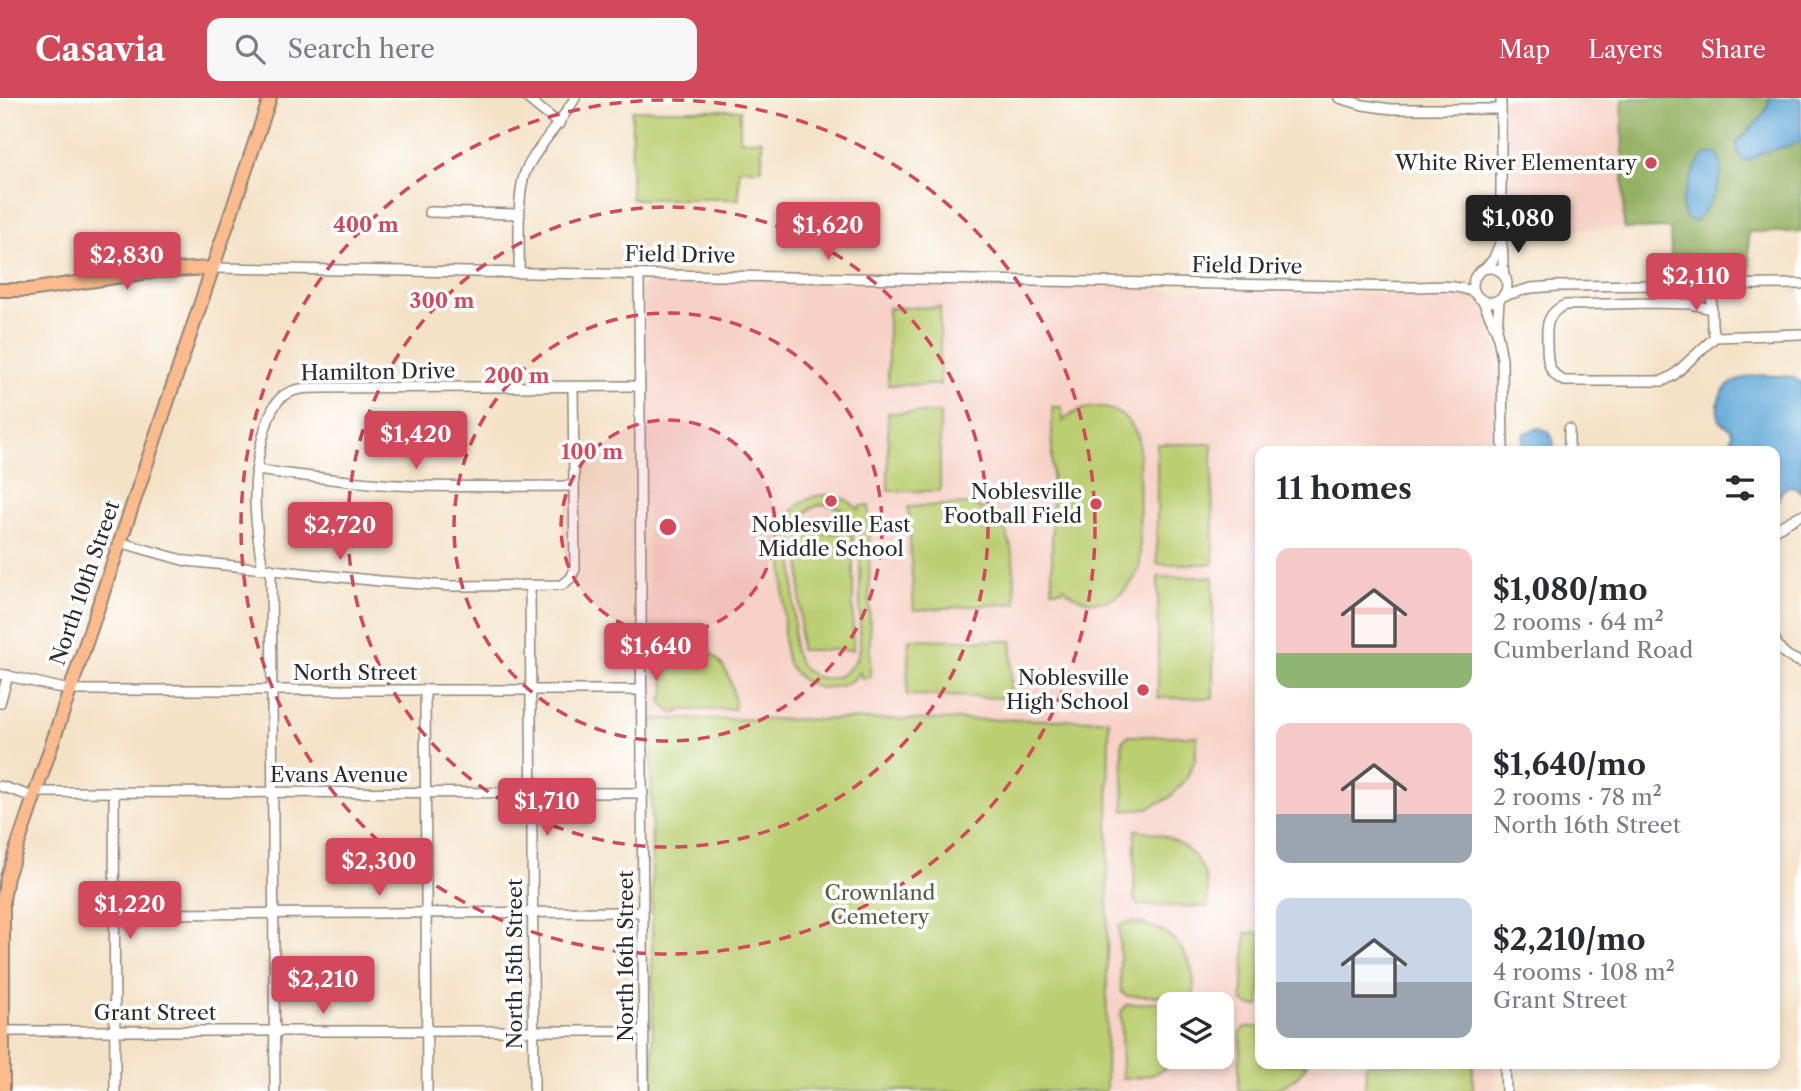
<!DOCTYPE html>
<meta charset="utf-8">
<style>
body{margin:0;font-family:"Libre Caslon Text",serif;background:#f7f7f7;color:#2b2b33;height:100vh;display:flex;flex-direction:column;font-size:26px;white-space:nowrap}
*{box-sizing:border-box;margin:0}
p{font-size:23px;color:#7c7c81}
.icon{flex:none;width:38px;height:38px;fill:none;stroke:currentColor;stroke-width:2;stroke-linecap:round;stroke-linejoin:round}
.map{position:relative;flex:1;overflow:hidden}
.side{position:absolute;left:1255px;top:348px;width:525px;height:623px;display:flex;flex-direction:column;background:#fff;border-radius:14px;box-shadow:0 4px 10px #0003}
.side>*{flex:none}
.fabs{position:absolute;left:1157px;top:894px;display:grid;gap:14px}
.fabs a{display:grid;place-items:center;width:77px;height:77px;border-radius:14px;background:#fff;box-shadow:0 4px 10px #0003;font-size:35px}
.price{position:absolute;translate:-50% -60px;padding:0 16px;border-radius:7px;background:#d1495b;color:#fff;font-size:23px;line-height:46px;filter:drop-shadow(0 2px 4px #0008)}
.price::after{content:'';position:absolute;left:50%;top:42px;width:21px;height:16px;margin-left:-10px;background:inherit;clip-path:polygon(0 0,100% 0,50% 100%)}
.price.on{background:#222;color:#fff}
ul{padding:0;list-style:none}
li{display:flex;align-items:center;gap:21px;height:175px;padding:0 21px}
li span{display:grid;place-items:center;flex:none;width:196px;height:140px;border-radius:14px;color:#555}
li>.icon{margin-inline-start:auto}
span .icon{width:84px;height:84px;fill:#fffc;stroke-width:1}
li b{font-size:30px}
h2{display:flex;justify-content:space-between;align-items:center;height:84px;padding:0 21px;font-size:30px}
header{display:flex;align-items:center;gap:42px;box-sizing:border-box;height:98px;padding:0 35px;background:#d1495b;color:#fff}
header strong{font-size:33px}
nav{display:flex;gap:38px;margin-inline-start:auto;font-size:24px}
.search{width:490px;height:63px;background:#f7f7f7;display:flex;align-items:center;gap:18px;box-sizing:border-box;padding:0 24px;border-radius:14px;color:#7c7c81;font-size:26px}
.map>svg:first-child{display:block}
</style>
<header>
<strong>Casavia</strong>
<div class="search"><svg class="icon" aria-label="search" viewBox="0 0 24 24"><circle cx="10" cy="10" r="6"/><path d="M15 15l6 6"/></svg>Search here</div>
<nav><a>Map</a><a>Layers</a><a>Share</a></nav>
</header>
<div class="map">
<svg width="1801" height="993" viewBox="0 0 1801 993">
<rect width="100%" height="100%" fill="#fff"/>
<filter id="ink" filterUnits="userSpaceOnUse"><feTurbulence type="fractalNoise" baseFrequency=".0143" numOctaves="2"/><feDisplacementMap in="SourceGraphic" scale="14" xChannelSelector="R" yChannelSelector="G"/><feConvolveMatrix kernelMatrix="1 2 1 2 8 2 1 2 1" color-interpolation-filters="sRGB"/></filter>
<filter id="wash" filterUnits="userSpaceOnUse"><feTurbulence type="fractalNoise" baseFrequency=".00686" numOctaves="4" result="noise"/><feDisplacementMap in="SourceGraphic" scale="28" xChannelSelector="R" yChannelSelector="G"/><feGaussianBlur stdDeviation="1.57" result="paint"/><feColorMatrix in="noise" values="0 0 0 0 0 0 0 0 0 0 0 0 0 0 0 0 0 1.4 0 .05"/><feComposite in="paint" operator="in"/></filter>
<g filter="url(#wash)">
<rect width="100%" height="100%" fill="#f4e2c7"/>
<!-- built -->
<g fill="#f7d1c6" fill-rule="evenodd">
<polygon points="1501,0 1801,0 1801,134 1748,134 1750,182 1672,182 1670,130 1502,132"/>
<path d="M650 181H749L790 185 893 186 929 184 1074 186 1105 189 1112 187H1130L1158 192 1401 196 1456 191 1471 197 1484 212 1498 257V296L1493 334V353L1260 354V966H1495L1494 993H1106L1109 622H644L645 556 649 494 648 431 643 375 642 190ZM1169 906H1222V959H1169Z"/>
</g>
<!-- green -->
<g fill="#bbce71" stroke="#737c4e" stroke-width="2" fill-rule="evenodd">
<polygon points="632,12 740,12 740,42 762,42 762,71 739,71 739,101 631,101"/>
<polygon points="940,209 940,287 888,287 888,210"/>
<path d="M1052 309H1062L1063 323C1091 299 1124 307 1139 341L1140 467C1128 504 1092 517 1063 489L1062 492H1052Z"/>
<rect x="888" y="315" width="52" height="78"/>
<polygon points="1157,346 1212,346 1213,466 1157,466"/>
<path d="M821 397C837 396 848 401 859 412L860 408H869L870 580H861L860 574 853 582 841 588 820 590 802 582 788 567 784 547 783 440C784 417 799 401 821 397ZM820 407C841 405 857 419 860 440V551C850 589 804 591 794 552V434C798 420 806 411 820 407Z"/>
<path d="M965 406C1019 415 1012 462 1016 505L914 512 908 409Z"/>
<polygon points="801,435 853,435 853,552 800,552"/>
<rect x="1158" y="479" width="55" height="121"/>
<polygon points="909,541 1012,543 1010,600 907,597"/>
<path d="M663 543C710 543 733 565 735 611L680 612 678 615H672L662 606V600L665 597Z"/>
<polygon points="651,621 1109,622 1106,993 653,993"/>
<polygon points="1128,638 1197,638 1195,662 1185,683 1169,700 1148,710 1124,713 1122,643"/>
<path d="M1135 732C1164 734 1194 747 1205 777 1208 787 1208 799 1208 809L1138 807 1134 802Z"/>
<path d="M1129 824C1136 825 1144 826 1151 828 1179 837 1198 869 1193 898H1126L1121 893 1119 827Z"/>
<polygon points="1246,835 1260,835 1260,908 1247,907 1242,902"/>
<path d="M1194 901V906H1169V959H1178C1164 976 1144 981 1122 980L1121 914 1126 907Z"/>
<path d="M1246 929H1260V966H1307C1290 993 1270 993 1238 993L1241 933Z"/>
<polygon points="1366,966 1473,966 1473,993 1365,993"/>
</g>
<!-- forest -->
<polygon fill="#94b163" stroke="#606e47" stroke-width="2" points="1622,0 1801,0 1801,134 1748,134 1750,182 1672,182 1670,130 1624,131"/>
<!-- water -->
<g fill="#62a9d8" stroke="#466a82" stroke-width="2">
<path d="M1769 0H1801V43C1785 52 1763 50 1749 63 1740 63 1735 53 1737 44 1749 31 1768 19 1769 0Z"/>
<path d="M1715 55 1718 57C1728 75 1710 111 1695 123 1686 123 1683 118 1682 109 1681 101 1697 63 1704 58 1708 55 1710 56 1715 55Z"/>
<path d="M1764 277 1792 279 1801 284V394L1795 389 1789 388C1778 393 1778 403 1775 415L1774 354 1729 353 1732 336 1731 331 1719 323C1712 290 1734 279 1764 277Z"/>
<path d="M1538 330C1552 332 1554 341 1554 353H1521L1524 335Z"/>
</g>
</g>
<g filter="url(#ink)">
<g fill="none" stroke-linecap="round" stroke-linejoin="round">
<defs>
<g id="minor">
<polyline points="527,0 559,26"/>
<polyline points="1339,0 1363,7 1391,11 1501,11"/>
<path d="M1501 0V143C1504 154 1502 166 1504 178"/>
<polyline points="429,114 520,116"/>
<circle cx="1490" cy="187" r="17"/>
<path d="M211 170 1414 189C1435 189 1455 185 1475 195"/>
<polyline points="1484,171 1493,162 1501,143"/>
<path d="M519 174C520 146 516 95 526 72 539 46 561 25 575 0"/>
<polyline points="639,176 644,993"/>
<polyline points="1711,187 1712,228 1715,239"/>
<polyline points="1503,198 1531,190 1558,188 1801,186"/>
<polyline points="1483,203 1497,234 1502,261 1503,354"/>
<path d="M1711 211 1691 206 1651 205 1565 207C1558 210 1552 214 1549 222 1546 229 1547 237 1547 244 1547 261 1547 275 1564 283H1663L1674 277 1715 239"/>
<polyline points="1497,232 1499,202"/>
<polyline points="1715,239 1801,236"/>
<polyline points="1569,331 1569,354"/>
<path d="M256 372C303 378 349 384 396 387 455 390 515 388 574 388"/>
<polyline points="1774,432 1801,417"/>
<polyline points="119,444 186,463 380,483 451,488 562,487 571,480 575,471 573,290"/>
<path d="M263 471C254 420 250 382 265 331 269 319 273 306 283 298 294 290 307 290 320 290L640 288"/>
<polyline points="271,471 275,993"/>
<polyline points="530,488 534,993"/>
<path d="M1774 539C1778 553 1788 560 1801 564"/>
<polyline points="0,576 69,592 641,592"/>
<polyline points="425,592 427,993"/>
<polyline points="0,605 8,577"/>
<polyline points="0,688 34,699"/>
<polyline points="35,694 643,695"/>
<polyline points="114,694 115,993"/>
<polyline points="115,816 643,814"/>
<polyline points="3,933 644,933"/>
<polyline points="1505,966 1506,993"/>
</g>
<g id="major">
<polyline points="0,192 29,192 156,173 211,170"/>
<polyline points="3,993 3,802 7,779 270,0"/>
</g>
</defs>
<!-- minor casing -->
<use href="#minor" stroke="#908679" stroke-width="12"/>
<!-- major casing -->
<use href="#major" stroke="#908679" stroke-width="16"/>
<!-- minor -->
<use href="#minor" stroke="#fff" stroke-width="9"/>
<!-- major -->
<use href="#major" stroke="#fbbb8d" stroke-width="12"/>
</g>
</g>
<!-- distance rings -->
<circle cx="668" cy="429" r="107" fill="#d1495b" fill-opacity=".12"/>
<g fill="none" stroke="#d1495b" stroke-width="3.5" stroke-dasharray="12 9">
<circle cx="668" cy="429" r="107"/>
<circle cx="668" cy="429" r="214"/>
<circle cx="668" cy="429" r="320"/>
<circle cx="668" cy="429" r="427"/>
</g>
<!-- markers -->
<g fill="#d1495b" stroke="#fff" stroke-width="2.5">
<circle cx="1651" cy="65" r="7"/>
<circle cx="831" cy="403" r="7"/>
<circle cx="1096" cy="406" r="7"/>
<circle cx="1143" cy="592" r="7"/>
</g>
<g text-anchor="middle" stroke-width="7" stroke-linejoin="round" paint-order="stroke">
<!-- poi labels -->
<g font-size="21" fill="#2b2b2b" stroke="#fff" text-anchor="end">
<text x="1637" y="72">White River Elementary</text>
<text x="1082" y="401">Noblesville<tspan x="1082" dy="24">Football Field</tspan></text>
<text x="831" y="434" text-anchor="middle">Noblesville East<tspan x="831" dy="24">Middle School</tspan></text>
<text x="1129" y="587">Noblesville<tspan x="1129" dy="24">High School</tspan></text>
</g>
<!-- street labels -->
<g font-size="21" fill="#2b2b2b" stroke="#fff">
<text transform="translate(680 157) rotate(1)" y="7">Field Drive</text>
<text transform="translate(1247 168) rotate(1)" y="7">Field Drive</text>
<text transform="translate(378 274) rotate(-1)" y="7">Hamilton Drive</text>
<text transform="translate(85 485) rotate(-71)" y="7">North 10th Street</text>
<text x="355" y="582">North Street</text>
<text x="339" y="684">Evans Avenue</text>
<text transform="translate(626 858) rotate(-90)" y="7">North 16th Street</text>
<text transform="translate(515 866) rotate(-90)" y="7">North 15th Street</text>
<text x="155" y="922">Grant Street</text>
</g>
<!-- park labels -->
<g font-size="21" fill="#565c40" stroke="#fff">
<text x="880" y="802">Crownland<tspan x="880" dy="24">Cemetery</tspan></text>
</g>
</g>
<circle cx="668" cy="429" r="10" fill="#d1495b" stroke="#fff" stroke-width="3.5"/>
<g font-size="21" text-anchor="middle" font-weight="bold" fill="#d1495b" stroke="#fff" stroke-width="7" stroke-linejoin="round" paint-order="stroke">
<text x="366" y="134">400 m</text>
<text x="442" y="210">300 m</text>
<text x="517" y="285">200 m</text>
<text x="592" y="361">100 m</text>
</g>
</svg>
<div class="fabs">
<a><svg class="icon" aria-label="layers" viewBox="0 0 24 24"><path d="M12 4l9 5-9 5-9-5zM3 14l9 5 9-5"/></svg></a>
</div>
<b class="price on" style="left:1518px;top:157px">$1,080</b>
<b class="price" style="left:828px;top:164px">$1,620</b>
<b class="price" style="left:127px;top:194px">$2,830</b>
<b class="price" style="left:1696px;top:215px">$2,110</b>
<b class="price" style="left:416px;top:373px">$1,420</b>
<b class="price" style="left:340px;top:464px">$2,720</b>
<b class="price" style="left:656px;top:585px">$1,640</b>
<b class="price" style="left:547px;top:740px">$1,710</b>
<b class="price" style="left:379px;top:800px">$2,300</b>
<b class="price" style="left:130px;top:843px">$1,220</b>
<b class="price" style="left:323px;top:918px">$2,210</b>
<section class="side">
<h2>11 homes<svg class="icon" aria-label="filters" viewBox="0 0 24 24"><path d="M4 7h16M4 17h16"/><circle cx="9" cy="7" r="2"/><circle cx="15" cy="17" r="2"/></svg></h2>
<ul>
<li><span style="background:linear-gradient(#f6c9c9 75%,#8fb573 0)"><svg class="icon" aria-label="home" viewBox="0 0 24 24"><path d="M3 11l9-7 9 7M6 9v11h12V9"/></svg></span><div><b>$1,080/mo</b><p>2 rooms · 64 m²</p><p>Cumberland Road</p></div></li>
<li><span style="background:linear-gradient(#f6c9c9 65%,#9aa5b1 0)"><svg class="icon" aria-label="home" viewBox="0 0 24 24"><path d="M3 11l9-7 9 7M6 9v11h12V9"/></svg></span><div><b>$1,640/mo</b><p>2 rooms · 78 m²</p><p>North 16th Street</p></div></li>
<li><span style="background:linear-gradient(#c9d6e8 60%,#9aa5b1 0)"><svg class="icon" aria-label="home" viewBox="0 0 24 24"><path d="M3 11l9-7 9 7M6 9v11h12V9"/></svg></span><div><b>$2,210/mo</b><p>4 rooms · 108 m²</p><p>Grant Street</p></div></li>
</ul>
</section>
</div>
